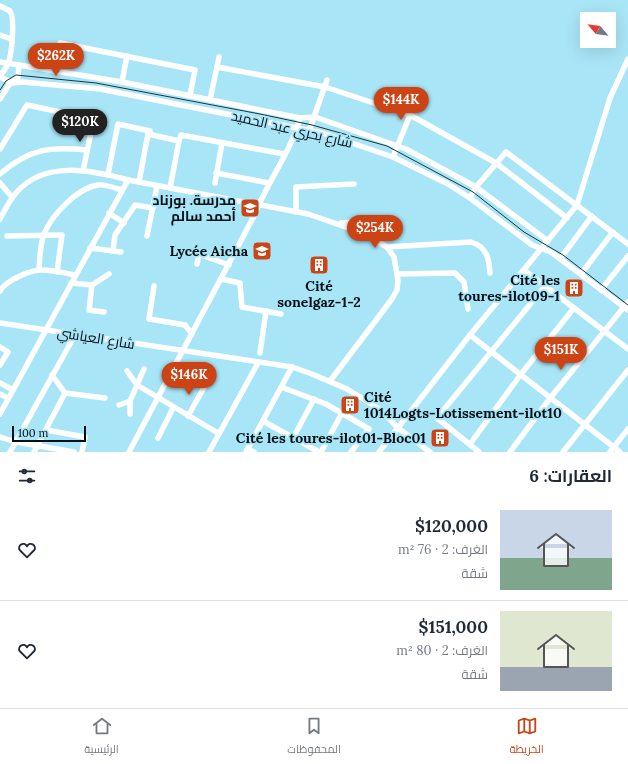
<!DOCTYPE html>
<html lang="ar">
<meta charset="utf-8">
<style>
body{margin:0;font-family:Lora,Cairo,serif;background:#f6f6f7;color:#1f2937;direction:rtl;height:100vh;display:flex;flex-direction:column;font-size:15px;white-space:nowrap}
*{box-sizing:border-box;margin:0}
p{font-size:13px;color:#747a83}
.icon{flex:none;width:22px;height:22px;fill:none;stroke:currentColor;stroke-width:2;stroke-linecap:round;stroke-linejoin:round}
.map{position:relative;height:452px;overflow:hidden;direction:ltr}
.details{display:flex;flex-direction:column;background:#fff;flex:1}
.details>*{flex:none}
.needle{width:26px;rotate:299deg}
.controls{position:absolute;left:580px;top:12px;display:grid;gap:8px}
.controls a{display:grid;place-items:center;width:36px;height:36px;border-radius:0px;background:#fff;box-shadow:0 4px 16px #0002;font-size:20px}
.scale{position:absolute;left:12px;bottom:10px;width:74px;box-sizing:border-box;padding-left:4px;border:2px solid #000f15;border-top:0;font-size:11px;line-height:14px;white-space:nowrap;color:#000f15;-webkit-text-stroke:3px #a8e5f6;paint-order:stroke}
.price{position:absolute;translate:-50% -34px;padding:0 9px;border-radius:14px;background:#cc4415;color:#fff;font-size:13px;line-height:26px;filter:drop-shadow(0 1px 2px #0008)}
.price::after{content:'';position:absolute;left:50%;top:24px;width:12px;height:9px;margin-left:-6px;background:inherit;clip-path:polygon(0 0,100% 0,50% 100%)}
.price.current{background:#222;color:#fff}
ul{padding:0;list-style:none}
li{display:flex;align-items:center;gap:12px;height:100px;padding:0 16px}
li+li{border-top:1px solid #e0e1e3}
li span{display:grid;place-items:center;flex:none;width:112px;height:80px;border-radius:0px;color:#555}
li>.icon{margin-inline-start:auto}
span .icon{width:48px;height:48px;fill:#fffc;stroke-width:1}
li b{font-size:17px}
h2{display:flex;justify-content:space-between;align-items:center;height:48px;padding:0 16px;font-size:17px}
.tab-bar{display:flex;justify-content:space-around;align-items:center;height:56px;border-top:1px solid #e0e1e3;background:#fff;font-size:11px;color:#747a83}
.tab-bar a{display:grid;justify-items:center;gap:2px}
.tab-bar .current{color:#cc4415}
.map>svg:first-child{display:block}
</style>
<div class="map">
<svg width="628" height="452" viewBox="0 0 628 452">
<rect width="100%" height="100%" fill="#a8e5f6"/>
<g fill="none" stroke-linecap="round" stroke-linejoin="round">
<!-- minor -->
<g stroke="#fff" stroke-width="5.5">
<path d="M0 6 10 11C15 18 12 55 8 64 6 68 2 73 0 77"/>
<polyline points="0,35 12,39"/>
<polyline points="0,62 122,82 300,118 315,117 406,149 476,187 548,241"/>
<polyline points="217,67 325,87 410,115 496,163 567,218"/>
<polyline points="54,71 60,43 195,70 190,95"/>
<polyline points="0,77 13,83 22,82 100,89 322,133 393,157 448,184 470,198 532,245 551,252 628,310"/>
<polyline points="122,82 127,56"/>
<polyline points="0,99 9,85 18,77 19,65"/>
<polyline points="210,100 219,57"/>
<polyline points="309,131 327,80"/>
<polyline points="0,149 27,105 84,117"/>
<polyline points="393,157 410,115"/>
<polyline points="83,171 94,118"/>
<polyline points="216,173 269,183"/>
<path d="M0 174C29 149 50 146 87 150"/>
<polyline points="108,174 118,124 150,131 148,134 179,141 181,135 284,154"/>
<polyline points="139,182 148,134"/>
<polyline points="0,183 12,197"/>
<polyline points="215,183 222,143"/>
<polyline points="170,188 179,141"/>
<polyline points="470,198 476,187 506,152 628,244"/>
<polyline points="296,212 296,187 354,184"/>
<polyline points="109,213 124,223"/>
<path d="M0 219C5 210 9 201 16 193 44 160 91 170 128 180L308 214 363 233 387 247 394 257 398 281 397 290 392 299 330 381"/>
<polyline points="341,223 385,220"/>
<polyline points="7,236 62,235 57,272"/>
<polyline points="147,236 157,186"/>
<path d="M387 247 471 242C487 247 489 258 490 273"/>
<polyline points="90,248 121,252"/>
<polyline points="113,251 115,235 135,205 153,208"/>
<polyline points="560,259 592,216"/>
<polyline points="197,264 199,254 229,265"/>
<path d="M39 269C40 258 40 244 44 234 51 216 77 188 98 185 105 184 115 188 122 190"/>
<polyline points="524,270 628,349"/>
<polyline points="397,274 455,273 464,282 468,309"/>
<polyline points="581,274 613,232"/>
<polyline points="221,279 240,283 242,307 281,314"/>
<polyline points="71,283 92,285 89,310 104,312"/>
<polyline points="92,285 109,274"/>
<polyline points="154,286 149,319 185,325 192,334"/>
<polyline points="601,290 628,256"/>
<path d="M0 291C4 284 8 283 14 279 39 265 48 270 75 275"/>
<polyline points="0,323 292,367 312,374 347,389 381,410 398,428 430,452"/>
<polyline points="470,335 620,452"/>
<polyline points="0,347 8,352 0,365"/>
<polyline points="260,353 266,311"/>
<polyline points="127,371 137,385 218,433"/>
<polyline points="0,383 13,390"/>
<polyline points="281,387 326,404 369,429 351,452"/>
<polyline points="65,393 105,398"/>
<polyline points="0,394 8,398"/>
<polyline points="119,405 130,401"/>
<polyline points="0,414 128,180"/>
<polyline points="130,414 130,401 144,369"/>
<polyline points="188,416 206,384"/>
<polyline points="263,421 319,452"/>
<polyline points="46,430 85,437 82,452"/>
<polyline points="0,437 16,442 74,452"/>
<polyline points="158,438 173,408"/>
<polyline points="293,438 314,399"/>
<polyline points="470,444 521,374 574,308"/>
<polyline points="247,449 254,452"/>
<polyline points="10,452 75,335"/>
<polyline points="34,452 65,393 52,375"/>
<path d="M129 452 254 216C267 182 291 152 300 118"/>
<polyline points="209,452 258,363"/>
<polyline points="246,452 292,367"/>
<polyline points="321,452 342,413"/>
<polyline points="379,452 470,335 577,205 610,98 628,59"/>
<polyline points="479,452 437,418 545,286"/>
<polyline points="510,452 551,397 628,302"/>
<polyline points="563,452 628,370"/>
<polyline points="610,452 628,429"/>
</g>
<!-- tram -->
<polyline stroke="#1c333b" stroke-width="1" points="0,90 6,81 16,75 96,83 260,114 312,125 387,146 473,192 524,232 563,255 628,305"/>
</g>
<!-- icons -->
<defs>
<symbol id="school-square" viewBox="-11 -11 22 22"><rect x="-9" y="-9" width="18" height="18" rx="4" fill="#cc4415" stroke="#a8e5f6"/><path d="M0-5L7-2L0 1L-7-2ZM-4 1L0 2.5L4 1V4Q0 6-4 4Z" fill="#fff"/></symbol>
<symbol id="building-square" viewBox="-11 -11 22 22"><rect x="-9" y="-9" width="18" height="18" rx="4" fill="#cc4415" stroke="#a8e5f6"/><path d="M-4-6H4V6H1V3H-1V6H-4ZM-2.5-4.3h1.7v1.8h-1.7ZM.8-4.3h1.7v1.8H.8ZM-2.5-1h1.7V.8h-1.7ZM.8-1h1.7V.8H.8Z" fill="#fff"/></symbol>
</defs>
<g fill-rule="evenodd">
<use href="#school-square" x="239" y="197" width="22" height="22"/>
<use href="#school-square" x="251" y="240" width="22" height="22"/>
<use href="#building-square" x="308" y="254" width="22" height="22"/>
<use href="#building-square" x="563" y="277" width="22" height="22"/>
<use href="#building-square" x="339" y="394" width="22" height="22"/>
<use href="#building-square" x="429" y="427" width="22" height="22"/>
</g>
<g text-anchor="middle" stroke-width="3.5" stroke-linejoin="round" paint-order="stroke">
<!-- street labels -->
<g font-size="14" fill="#000f15" stroke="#a8e5f6">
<text transform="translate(292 129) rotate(13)" y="5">شارع بحري عبد الحميد</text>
<text transform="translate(96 338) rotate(9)" y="5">شارع العياشي</text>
</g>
<!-- poi labels -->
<g font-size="14" font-weight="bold" fill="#000f15" stroke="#a8e5f6" text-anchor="end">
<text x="236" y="205">مدرسة. بوزناد<tspan x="236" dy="16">أحمد سالم</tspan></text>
<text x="248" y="256">Lycée Aicha</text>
<text x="560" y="285">Cité les<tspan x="560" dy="16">toures-ilot09-1</tspan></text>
<text x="319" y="291" text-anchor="middle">Cité<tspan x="319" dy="16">sonelgaz-1-2</tspan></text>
<text x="364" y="402" text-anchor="start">Cité<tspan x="364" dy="16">1014Logts-Lotissement-ilot10</tspan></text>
<text x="426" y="443">Cité les toures-ilot01-Bloc01</text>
</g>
</g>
</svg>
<div class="controls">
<a><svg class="needle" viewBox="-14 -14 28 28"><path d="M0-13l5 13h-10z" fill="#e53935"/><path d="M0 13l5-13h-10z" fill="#747a83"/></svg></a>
</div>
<div class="scale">100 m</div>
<b class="price" style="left:56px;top:77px">$262K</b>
<b class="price" style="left:401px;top:121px">$144K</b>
<b class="price current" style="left:80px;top:143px">$120K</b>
<b class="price" style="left:375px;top:249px">$254K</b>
<b class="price" style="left:561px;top:371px">$151K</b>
<b class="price" style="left:189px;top:396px">$146K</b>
</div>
<section class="details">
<h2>العقارات: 6<svg class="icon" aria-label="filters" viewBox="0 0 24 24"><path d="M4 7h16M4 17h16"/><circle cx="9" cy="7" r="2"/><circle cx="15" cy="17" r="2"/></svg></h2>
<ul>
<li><span style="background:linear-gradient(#c9d6e8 60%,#7fa58c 0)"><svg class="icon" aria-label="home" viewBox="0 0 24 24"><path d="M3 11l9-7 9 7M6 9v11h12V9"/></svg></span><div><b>$120,000</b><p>الغرف: 2 · 76 m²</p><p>شقة</p></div><svg class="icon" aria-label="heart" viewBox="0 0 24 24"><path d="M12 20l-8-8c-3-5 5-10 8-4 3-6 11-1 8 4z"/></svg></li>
<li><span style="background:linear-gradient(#dfe7d0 70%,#9aa5b1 0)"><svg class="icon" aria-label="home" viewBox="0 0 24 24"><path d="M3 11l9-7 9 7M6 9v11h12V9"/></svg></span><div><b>$151,000</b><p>الغرف: 2 · 80 m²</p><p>شقة</p></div><svg class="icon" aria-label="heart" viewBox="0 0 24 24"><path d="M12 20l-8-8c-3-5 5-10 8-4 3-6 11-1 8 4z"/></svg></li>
</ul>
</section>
<nav class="tab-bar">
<a class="current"><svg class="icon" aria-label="map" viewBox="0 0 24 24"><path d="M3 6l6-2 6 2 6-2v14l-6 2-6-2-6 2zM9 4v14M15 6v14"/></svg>الخريطة</a>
<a><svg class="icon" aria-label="saved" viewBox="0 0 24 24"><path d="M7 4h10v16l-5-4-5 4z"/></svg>المحفوظات</a>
<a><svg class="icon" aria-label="home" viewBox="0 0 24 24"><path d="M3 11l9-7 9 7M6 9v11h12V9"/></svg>الرئيسية</a>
</nav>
